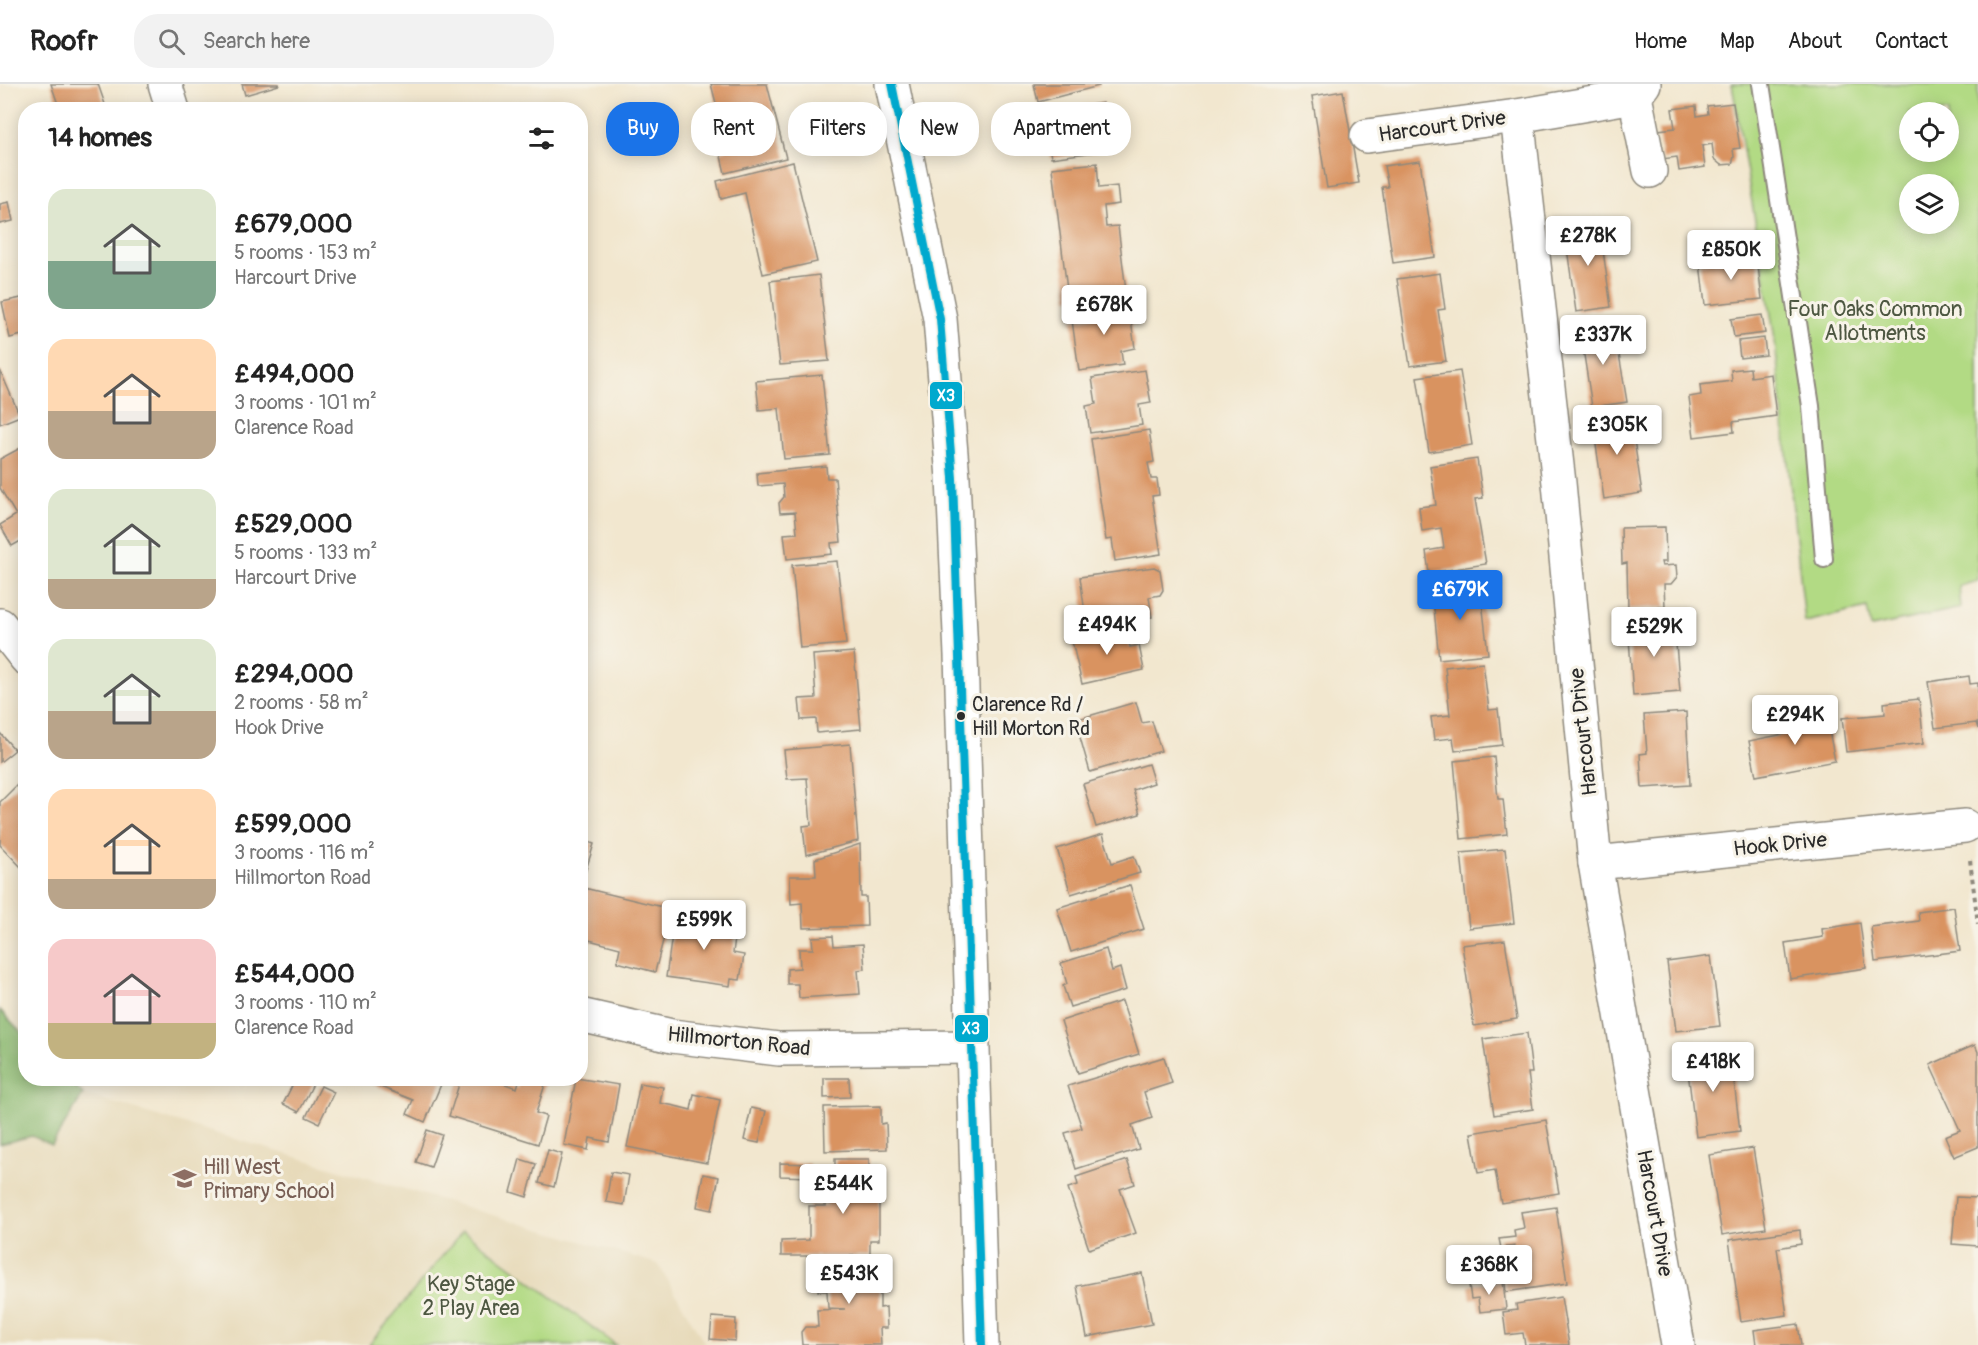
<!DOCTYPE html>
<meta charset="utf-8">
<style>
body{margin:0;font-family:Pangolin,sans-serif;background:#f2f2f2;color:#222;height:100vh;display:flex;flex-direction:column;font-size:22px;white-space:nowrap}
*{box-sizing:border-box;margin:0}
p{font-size:20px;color:#767676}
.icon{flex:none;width:33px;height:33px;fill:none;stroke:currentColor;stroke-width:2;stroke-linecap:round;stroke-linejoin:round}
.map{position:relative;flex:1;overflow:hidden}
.panel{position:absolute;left:18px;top:18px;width:570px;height:984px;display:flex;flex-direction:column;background:#fff;border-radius:24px;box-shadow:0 3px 15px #0003}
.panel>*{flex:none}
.banner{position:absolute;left:606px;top:18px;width:570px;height:54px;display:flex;gap:12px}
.fabs{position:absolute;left:1899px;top:18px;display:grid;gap:12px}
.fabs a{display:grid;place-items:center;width:60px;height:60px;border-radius:50%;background:#fff;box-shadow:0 3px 15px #0003;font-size:30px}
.price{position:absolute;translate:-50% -51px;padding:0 14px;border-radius:6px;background:#fff;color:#222;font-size:20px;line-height:39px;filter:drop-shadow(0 2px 3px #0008)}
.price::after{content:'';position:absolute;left:50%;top:36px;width:18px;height:14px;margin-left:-9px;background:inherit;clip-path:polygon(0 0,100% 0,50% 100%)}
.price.on{background:#1a73e8;color:#fff}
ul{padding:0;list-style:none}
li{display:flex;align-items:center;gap:18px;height:150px;padding:0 30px}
li span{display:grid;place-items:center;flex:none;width:168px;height:120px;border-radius:18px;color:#555}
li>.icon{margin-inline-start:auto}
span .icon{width:72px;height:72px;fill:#fffc;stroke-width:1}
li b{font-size:26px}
h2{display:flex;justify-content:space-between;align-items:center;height:72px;padding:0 30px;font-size:26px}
.pill{padding:0 21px;border-radius:24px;background:#fff;box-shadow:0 3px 15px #0003;font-size:21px;line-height:54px}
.pill.on{background:#1a73e8;color:#fff}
header{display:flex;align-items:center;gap:36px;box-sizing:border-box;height:84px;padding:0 30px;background:#fff;border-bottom:2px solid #e0e0e0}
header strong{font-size:28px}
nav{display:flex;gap:33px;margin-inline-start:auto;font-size:21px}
.search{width:420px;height:54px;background:#f2f2f2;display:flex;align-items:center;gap:15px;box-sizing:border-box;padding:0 21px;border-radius:24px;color:#767676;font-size:22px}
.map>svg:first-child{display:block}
</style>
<header>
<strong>Roofr</strong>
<div class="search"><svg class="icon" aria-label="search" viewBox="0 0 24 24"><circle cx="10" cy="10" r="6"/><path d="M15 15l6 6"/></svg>Search here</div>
<nav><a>Home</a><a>Map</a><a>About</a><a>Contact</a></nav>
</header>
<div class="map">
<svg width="1978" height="1261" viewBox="0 0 1978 1261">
<rect width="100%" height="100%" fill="#f7f3e8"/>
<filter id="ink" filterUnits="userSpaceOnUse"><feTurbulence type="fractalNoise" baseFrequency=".0167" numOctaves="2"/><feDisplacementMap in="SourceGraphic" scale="12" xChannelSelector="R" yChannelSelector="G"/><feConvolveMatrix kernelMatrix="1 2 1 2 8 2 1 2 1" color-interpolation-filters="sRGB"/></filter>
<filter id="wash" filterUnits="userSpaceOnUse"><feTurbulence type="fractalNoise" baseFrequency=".008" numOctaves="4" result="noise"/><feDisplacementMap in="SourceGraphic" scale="24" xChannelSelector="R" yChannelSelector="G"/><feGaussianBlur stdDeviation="1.35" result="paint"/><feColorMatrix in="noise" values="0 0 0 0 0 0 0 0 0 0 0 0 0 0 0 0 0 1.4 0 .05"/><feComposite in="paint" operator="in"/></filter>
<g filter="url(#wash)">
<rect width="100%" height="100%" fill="#f2e7cf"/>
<!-- built -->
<polygon fill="#e7daba" points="0,926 25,952 26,994 68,995 83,1010 658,1180 706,1261 0,1261"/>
<!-- green -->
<g fill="#b2da84" stroke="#6e8258" stroke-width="1.5" fill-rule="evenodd">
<path d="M1732 0H1978V497L1959 502 1961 524 1871 543 1867 524 1805 538 1774 249ZM1910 28H1948V68H1910ZM1910 100H1948V140H1910Z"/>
<polygon points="463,1147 616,1261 369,1261"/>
</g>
<!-- forest -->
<polygon fill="#8dba72" stroke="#5c724e" stroke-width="1.5" points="0,926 25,952 26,994 68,995 83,1010 52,1061 32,1052 0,1060"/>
<g id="blocks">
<!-- building -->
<g fill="#d99361">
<polygon points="51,0 98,0 107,26 60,26"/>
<polygon points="242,0 279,0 279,1 245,11"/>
<polygon points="711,0 767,0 786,74 725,89 720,68 728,65"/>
<polygon points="1034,0 1099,0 1099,2 1038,18"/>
<polygon points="1343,7 1359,99 1327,104 1312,12"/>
<polygon points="1103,19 1109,66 1051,74 1044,27"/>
<polygon points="1733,19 1740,64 1733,65 1734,73 1732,80 1721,81 1714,75 1712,60 1702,62 1705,83 1679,87 1677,73 1662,75 1658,46 1675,44 1672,25 1696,22 1697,32 1708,30 1707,22"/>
<polygon points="1420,77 1435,173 1393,179 1382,103 1388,103 1384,82"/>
<polygon points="793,78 817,178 763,190 745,109 721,115 717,97"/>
<polygon points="1097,79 1099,104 1117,102 1119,120 1104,122 1106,143 1118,142 1126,207 1068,214 1052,84"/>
<polygon points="9,118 13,137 0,140 0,120"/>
<polygon points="1599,138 1611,223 1576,228 1564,143"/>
<polygon points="1757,174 1762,215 1705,221 1700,179"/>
<polygon points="1440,189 1445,225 1438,226 1446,277 1410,282 1397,195"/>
<polygon points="819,191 829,277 780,281 770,197"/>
<polygon points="26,213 26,250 10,254 2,218"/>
<polygon points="1128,216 1135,264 1121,267 1123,281 1079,287 1072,236 1097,232 1096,221"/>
<polygon points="1762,231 1765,249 1734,253 1731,235"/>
<polygon points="1614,240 1627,318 1592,323 1580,245"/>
<polygon points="1764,254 1766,271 1740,274 1738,257"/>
<polygon points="1750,284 1751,293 1771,290 1776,332 1733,338 1734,348 1694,353 1689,313 1701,311 1700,301 1732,297 1731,286"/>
<polygon points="0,286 20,332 0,340"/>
<polygon points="1145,286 1151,319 1139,321 1142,341 1090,349 1086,322 1096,320 1092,294"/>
<polygon points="1460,287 1472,361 1429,368 1417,293"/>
<polygon points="822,291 830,371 784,375 779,324 759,326 756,297"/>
<polygon points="1630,329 1642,409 1604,415 1592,334"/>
<polygon points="1149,346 1154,378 1148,379 1151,395 1157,395 1159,411 1152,412 1161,470 1115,477 1112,455 1106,456 1091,355"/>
<polygon points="26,361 26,454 12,462 0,441 16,431 0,404 0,375"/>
<polygon points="1477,375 1483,414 1475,415 1486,480 1429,489 1426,467 1444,464 1441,444 1422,447 1419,423 1436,421 1430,382"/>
<polygon points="826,382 827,394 835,394 841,458 831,459 832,470 787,475 784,450 797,449 795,428 780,429 779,419 784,413 783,400 758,402 757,389"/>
<polygon points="1665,443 1666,478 1661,478 1662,482 1676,481 1677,493 1671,500 1664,500 1665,523 1628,525 1627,479 1622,480 1621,444"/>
<polygon points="837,477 846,560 800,564 792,481"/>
<polygon points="1154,483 1160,486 1163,506 1160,511 1149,513 1152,533 1094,541 1092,528 1085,529 1080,493"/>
<polygon points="1480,499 1488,570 1439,575 1432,504"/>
<polygon points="1674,536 1680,608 1633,612 1628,539"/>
<polygon points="1126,544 1130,563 1139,561 1144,586 1082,600 1072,557"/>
<polygon points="854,568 861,645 817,649 816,635 801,636 799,615 816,614 813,571"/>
<polygon points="1483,579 1489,626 1498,625 1502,661 1455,667 1453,654 1434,656 1431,633 1450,631 1445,583"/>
<polygon points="1969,592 1970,600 1978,599 1978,645 1976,639 1935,644 1928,598"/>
<polygon points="1919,615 1924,659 1846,668 1842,634 1885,630 1884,619"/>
<polygon points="1136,618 1142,639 1152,637 1161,667 1090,688 1075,636"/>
<polygon points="1825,626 1835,677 1756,692 1749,657 1795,648 1792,632"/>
<polygon points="1686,628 1690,701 1642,704 1640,670 1647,669 1644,631"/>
<polygon points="0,649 15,666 0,678"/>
<polygon points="850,660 858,757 806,771 803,742 811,741 807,694 787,695 784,666"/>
<polygon points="1494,673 1498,715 1503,715 1507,750 1461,755 1454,677"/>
<polygon points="1148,680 1154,699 1133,706 1140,730 1096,743 1083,700"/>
<polygon points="26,692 26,778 21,783 0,761 0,718"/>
<polygon points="1103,750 1112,779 1134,772 1140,789 1071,810 1057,765"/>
<polygon points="580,755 594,760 585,789 580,788"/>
<polygon points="860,760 861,813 866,813 867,842 803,844 802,819 791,820 790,792 816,792 815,775"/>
<polygon points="1505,765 1514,839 1469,844 1461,769"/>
<polygon points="1130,801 1144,845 1071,868 1057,824"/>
<polygon points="580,803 671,825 655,888 617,878 620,864 589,856 586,870 580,869"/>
<polygon points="1954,823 1960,867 1875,878 1871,843 1919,837 1918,828"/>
<polygon points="675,830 737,839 733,869 744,871 740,896 731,895 730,902 666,893"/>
<polygon points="1860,839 1866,884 1790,895 1785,859 1823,853 1822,845"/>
<polygon points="833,852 834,862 863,860 865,885 858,886 860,910 799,914 798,900 787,900 787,885 800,884 799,865 813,865 812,853"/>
<polygon points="1505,856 1517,935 1474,942 1462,861"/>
<polygon points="1106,865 1112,887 1120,884 1126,906 1070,923 1063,902 1067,900 1061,879"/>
<polygon points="1711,872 1720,942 1676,947 1667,878"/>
<polygon points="1122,917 1139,970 1078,989 1061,937"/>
<polygon points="1527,949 1532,989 1528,989 1533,1025 1494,1031 1483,955"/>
<polygon points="1975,961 1978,968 1978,1063 1954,1073 1945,1052 1960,1046 1930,981"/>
<polygon points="1730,965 1740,1047 1696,1053 1686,971"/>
<polygon points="1164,973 1172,999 1144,1008 1152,1034 1132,1041 1139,1065 1076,1085 1065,1049 1082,1044 1068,1002"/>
<polygon points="296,994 316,994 299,1028 283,1020"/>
<polygon points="358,994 434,994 442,998 425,1038 407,1030 413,1016"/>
<polygon points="461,994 488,994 517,1004 520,994 547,994 536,1029 546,1032 538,1060 449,1032"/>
<polygon points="576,994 619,1001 609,1058 590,1054 588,1066 564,1061"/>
<polygon points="824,994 849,994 850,1013 824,1014"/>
<polygon points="640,999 663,1003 660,1019 675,1022 691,1026 694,1010 720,1016 707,1079 627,1063"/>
<polygon points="321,1002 334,1008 319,1039 306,1033"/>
<polygon points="881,1022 881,1040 886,1039 887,1065 825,1067 824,1023"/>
<polygon points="751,1024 766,1027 759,1059 744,1056"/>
<polygon points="1546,1036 1559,1109 1501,1119 1495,1086 1478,1089 1471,1049"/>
<polygon points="427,1046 442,1051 431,1083 416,1078"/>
<polygon points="1753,1064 1766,1144 1722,1151 1709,1071"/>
<polygon points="548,1066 562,1070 554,1103 539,1099"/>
<polygon points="520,1075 536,1080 527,1113 511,1108"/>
<polygon points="835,1075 869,1075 869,1084 875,1084 876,1097 879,1097 879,1156 870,1156 870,1172 781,1172 781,1157 809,1156 809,1122 826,1122 826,1093 835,1093"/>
<polygon points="1127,1076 1135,1100 1120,1105 1136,1149 1089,1165 1068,1104 1078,1101 1076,1093"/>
<polygon points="780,1079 810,1080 809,1093 780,1092"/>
<polygon points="611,1088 629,1091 624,1121 606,1118"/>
<polygon points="703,1090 719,1093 712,1126 697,1123"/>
<polygon points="1956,1113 1978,1114 1978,1162 1952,1160"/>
<polygon points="1556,1123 1567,1199 1506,1208 1504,1191 1519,1188 1515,1162 1501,1164 1499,1155 1515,1153 1514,1146 1524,1144 1521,1128"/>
<polygon points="1800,1146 1801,1160 1777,1164 1787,1231 1741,1238 1729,1156"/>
<polygon points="818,1177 880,1177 880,1224 886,1223 887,1244 880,1244 881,1261 802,1261 801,1248 805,1243 818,1243 817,1226 845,1225 828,1224 827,1207 818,1207"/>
<polygon points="1142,1189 1152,1240 1087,1253 1077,1202"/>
<polygon points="1503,1197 1506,1225 1480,1228 1478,1214 1471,1215 1469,1201"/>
<polygon points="1561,1213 1569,1261 1525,1261 1523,1249 1506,1251 1503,1228 1517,1226 1516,1220"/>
<polygon points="712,1233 736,1235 735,1257 710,1255"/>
<polygon points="1798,1240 1801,1261 1756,1261 1754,1246"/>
</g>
</g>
</g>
<g filter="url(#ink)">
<use href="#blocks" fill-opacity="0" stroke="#8e897d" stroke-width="1.5"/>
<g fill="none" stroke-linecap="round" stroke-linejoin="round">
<defs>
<polyline id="lane" points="1761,0 1811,322 1824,475"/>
<g id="street">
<polyline points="165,0 173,26"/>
<polyline points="1644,0 1635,12 1517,32 1559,399 1595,779 1678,1261"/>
<polyline points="1635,12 1650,87"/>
<polyline points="1367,52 1517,32"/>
<polyline points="0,541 26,574"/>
<polyline points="1595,779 1965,742"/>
<polyline points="580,931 672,952 779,965 972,963"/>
</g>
<polyline id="secondary" points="892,0 940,235 953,394 961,571 982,1261"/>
</defs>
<!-- lane casing -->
<use href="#lane" stroke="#8e897d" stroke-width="20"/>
<!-- street casing -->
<use href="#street" stroke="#8e897d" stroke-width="36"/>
<!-- secondary casing -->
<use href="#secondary" stroke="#8e897d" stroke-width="36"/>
<!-- path -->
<polyline stroke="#8e897d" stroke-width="4" stroke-dasharray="4.5 4.5" stroke-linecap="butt" points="1970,776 1978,840"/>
<!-- lane -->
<use href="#lane" stroke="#fff" stroke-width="16"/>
<!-- street -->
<use href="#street" stroke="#fff" stroke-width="33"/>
<!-- secondary -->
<use href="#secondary" stroke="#fff" stroke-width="33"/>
<defs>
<polyline id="bus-1" points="892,0 940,235 953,394 982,1261"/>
</defs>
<!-- bus-1 casing -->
<use href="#bus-1" stroke="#f7f3e8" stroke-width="12"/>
<!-- bus-1 -->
<use href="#bus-1" stroke="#00a9ce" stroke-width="8"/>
</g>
</g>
<!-- icons -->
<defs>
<symbol id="school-bare" viewBox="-9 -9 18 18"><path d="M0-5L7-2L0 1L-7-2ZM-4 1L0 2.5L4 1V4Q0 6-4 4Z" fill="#8d6e63" stroke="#f7f3e8" stroke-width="2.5" paint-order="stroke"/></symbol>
</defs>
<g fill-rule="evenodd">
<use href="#school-bare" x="168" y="1078" width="33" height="33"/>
</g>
<!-- markers -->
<circle fill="#2b2b2b" stroke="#f7f3e8" stroke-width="2" cx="961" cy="632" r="5"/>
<g text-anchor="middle" stroke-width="6" stroke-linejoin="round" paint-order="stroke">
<!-- bus labels -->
<g font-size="20" fill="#2b2b2b" stroke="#f7f3e8" text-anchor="start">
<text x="972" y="627">Clarence Rd /<tspan x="972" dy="24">Hill Morton Rd</tspan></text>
</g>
<!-- street labels -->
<g font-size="21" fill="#2b2b2b" stroke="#f7f3e8">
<text transform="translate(1442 42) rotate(-8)" y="7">Harcourt Drive</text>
<text transform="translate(1583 648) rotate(-96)" y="7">Harcourt Drive</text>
<text transform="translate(1780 760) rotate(-6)" y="7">Hook Drive</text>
<text transform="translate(739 957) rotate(6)" y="7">Hillmorton Road</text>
<text transform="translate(1655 1129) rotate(80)" y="7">Harcourt Drive</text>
</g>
<!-- park labels -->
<g font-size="21" fill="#4d5741" stroke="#f7f3e8">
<text x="1875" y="232">Four Oaks Common<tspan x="1875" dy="24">Allotments</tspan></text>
<text x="471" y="1207">Key Stage<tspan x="471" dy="24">2 Play Area</tspan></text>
</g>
<!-- education labels -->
<g font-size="21" fill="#785e54" stroke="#f7f3e8" text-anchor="start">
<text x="203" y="1090">Hill West<tspan x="203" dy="24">Primary School</tspan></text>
</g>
</g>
<g stroke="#f7f3e8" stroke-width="2">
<rect x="929" y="297" width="34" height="29" rx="6" fill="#00a9ce"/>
<rect x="954" y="930" width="35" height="29" rx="6" fill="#00a9ce"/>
</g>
<g font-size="16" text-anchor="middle" font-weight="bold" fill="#fff">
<text x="946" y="317">X3</text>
<text x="971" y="950">X3</text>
</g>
</svg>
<div class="fabs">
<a><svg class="icon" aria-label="locate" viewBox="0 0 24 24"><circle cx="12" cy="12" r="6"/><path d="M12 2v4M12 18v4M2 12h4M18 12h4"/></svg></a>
<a><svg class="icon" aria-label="layers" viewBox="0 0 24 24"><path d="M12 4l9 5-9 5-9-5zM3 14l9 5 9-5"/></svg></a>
</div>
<b class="price" style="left:1588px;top:183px">£278K</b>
<b class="price" style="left:1731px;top:197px">£850K</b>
<b class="price" style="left:1104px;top:252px">£678K</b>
<b class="price" style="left:1603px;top:282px">£337K</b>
<b class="price" style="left:1617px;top:372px">£305K</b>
<b class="price on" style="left:1460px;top:537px">£679K</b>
<b class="price" style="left:1107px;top:572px">£494K</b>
<b class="price" style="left:1654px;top:574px">£529K</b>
<b class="price" style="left:1795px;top:662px">£294K</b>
<b class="price" style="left:704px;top:867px">£599K</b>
<b class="price" style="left:1713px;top:1009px">£418K</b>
<b class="price" style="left:843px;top:1131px">£544K</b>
<b class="price" style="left:1489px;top:1212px">£368K</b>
<b class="price" style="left:849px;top:1221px">£543K</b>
<div class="banner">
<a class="pill on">Buy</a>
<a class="pill">Rent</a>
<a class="pill">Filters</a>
<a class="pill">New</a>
<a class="pill">Apartment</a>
</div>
<section class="panel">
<h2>14 homes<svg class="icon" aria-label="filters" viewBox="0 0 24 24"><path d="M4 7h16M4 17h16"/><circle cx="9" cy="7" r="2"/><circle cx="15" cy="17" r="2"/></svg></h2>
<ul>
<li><span style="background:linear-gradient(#dfe7d0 60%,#7fa58c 0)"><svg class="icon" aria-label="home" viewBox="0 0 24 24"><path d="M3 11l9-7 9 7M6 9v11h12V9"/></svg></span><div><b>£679,000</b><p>5 rooms · 153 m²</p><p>Harcourt Drive</p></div></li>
<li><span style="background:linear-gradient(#ffd9b3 60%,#b9a48a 0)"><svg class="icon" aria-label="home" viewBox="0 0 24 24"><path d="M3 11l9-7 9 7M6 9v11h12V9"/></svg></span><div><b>£494,000</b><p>3 rooms · 101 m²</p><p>Clarence Road</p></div></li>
<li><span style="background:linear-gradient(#dfe7d0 75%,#b9a48a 0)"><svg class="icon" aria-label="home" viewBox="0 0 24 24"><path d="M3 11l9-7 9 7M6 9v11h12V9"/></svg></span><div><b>£529,000</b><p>5 rooms · 133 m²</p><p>Harcourt Drive</p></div></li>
<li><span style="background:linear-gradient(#dfe7d0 60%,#b9a48a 0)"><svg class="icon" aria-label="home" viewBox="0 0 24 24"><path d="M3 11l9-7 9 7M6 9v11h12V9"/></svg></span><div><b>£294,000</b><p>2 rooms · 58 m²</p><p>Hook Drive</p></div></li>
<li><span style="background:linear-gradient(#ffd9b3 75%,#b9a48a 0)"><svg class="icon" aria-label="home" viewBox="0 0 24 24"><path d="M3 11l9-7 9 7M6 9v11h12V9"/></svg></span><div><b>£599,000</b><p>3 rooms · 116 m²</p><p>Hillmorton Road</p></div></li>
<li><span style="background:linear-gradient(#f6c9c9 70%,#c2b280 0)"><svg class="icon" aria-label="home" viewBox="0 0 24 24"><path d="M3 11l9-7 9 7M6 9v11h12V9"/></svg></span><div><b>£544,000</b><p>3 rooms · 110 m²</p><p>Clarence Road</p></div></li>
</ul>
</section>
</div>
